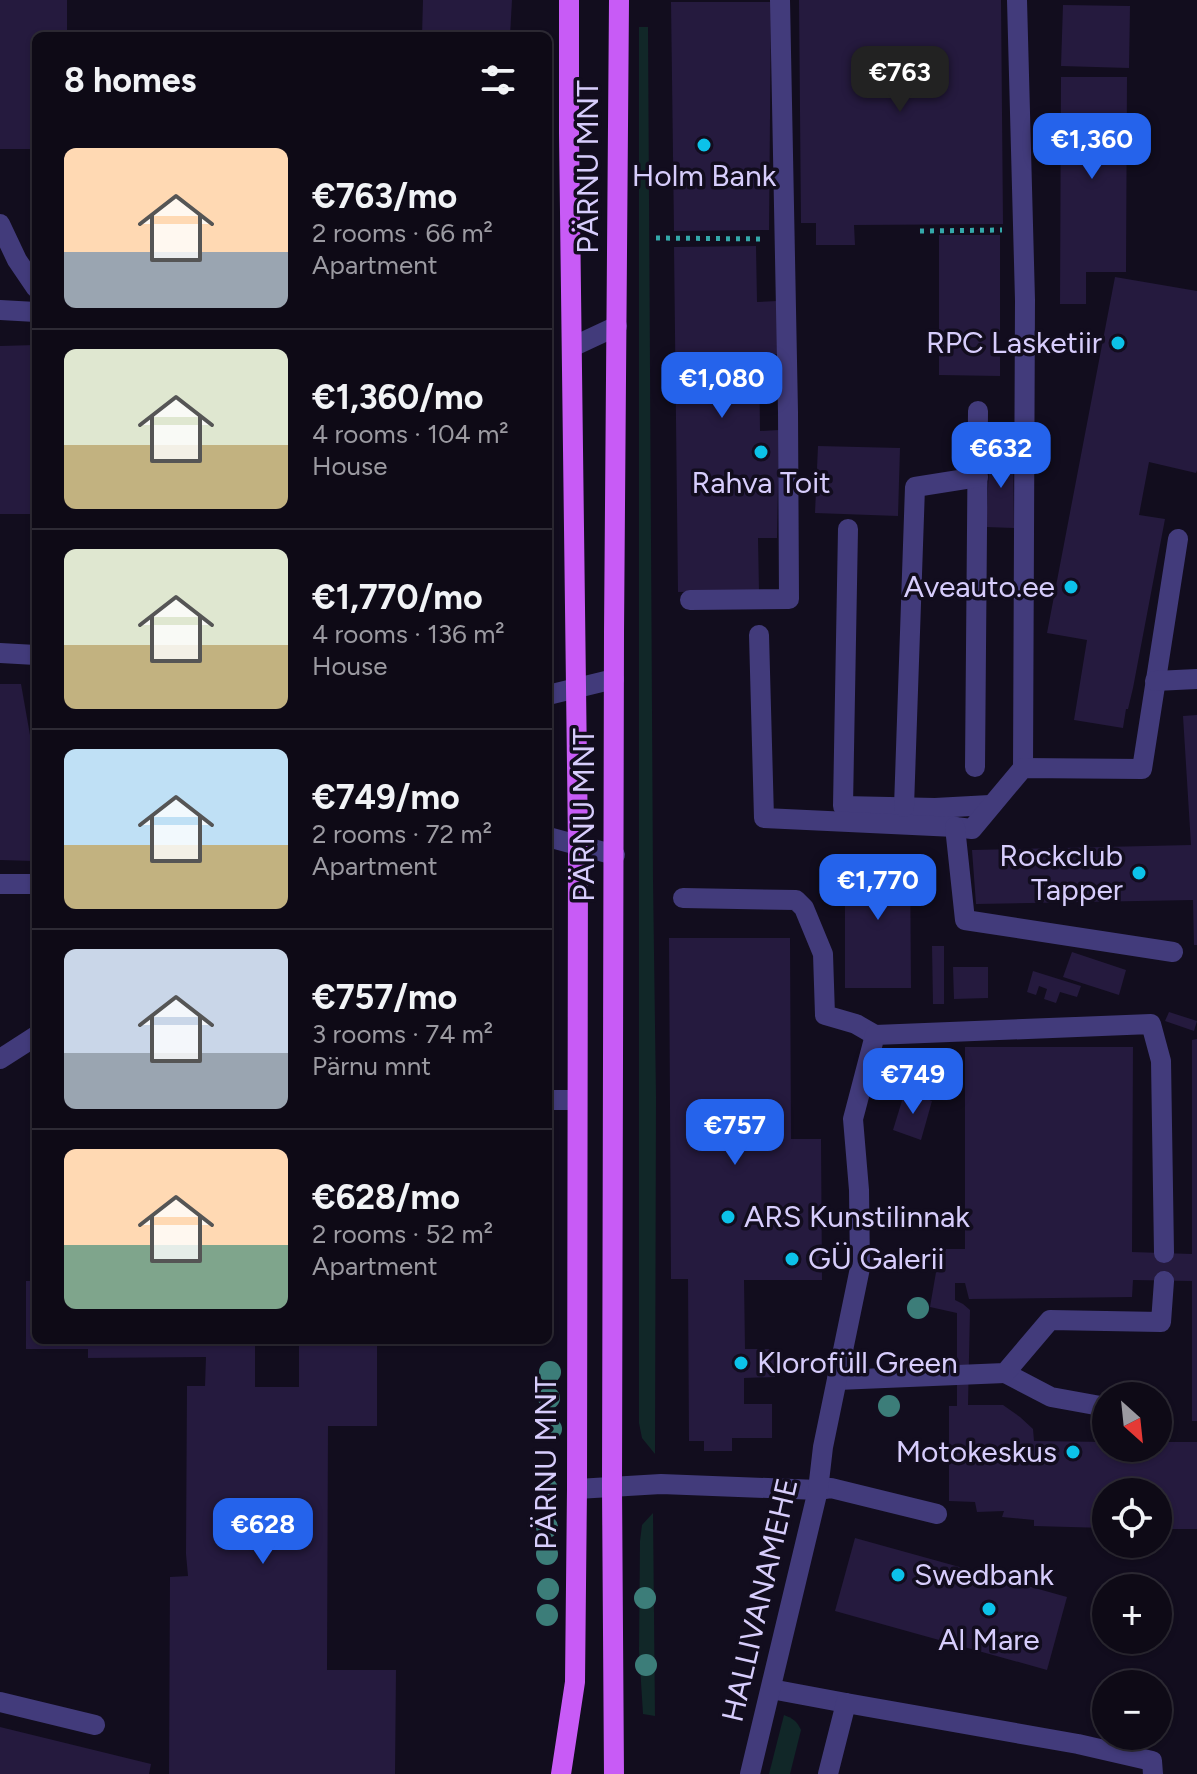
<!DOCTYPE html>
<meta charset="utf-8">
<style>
body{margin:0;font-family:Figtree,sans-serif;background:#17131f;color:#f1f3f6;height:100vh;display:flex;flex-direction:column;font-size:30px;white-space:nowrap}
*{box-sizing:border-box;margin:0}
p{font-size:26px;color:#9b9aa1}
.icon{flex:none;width:44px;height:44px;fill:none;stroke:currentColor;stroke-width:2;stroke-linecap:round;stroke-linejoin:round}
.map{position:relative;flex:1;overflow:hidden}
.drawer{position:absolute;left:32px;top:32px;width:520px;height:1312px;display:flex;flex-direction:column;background:#0e0a16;border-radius:12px;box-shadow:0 2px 6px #0004,0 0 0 2px #2e2b35}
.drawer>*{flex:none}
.needle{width:52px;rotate:153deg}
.tools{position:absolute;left:1092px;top:1382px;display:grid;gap:16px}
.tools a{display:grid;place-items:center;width:80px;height:80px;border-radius:50%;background:#0e0a16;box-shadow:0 2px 6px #0004,0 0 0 2px #2e2b35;font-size:40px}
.price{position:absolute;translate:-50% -68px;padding:0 18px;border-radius:16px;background:#2563eb;color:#fff;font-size:26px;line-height:52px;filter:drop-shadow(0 2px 4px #0008)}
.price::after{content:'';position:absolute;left:50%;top:48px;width:24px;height:18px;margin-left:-12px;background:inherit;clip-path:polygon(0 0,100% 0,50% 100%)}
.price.current{background:#222;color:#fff}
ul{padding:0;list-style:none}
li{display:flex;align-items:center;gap:24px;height:200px;padding:0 32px}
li+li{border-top:2px solid #2e2b35}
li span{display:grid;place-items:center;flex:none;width:224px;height:160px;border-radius:12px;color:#555}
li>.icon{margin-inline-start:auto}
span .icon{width:96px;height:96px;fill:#fffc;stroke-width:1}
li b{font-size:34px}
h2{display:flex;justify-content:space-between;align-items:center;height:96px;padding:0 32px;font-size:34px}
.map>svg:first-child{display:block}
</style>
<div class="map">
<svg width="1197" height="1774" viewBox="0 0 1197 1774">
<rect width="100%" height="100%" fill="#120d1e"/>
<!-- green -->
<g fill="#112728">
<polygon points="639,27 648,27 653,880 656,1097 655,1454 642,1438 639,1423"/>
<polygon points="653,1513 655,1716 643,1714 639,1650 640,1541 642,1525"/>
<path d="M784 1715C792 1718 797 1721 801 1730L790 1774H769Z"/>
</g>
<!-- building -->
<g fill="#251a3e">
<polygon points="0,0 67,0 67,36 36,36 36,149 0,149"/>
<polygon points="423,0 512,0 510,36 422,36"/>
<polygon points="799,0 1001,0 1003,224 854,225 855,245 816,245 816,223 801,223"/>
<polygon points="671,2 771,2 769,230 674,231"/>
<polygon points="1063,5 1130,6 1129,68 1061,66"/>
<polygon points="1061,77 1127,77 1126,272 1086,272 1086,304 1060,304"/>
<polygon points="939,235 1000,235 1000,376 939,375"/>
<polygon points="756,246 757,302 777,301 778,354 759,354 760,431 779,430 777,538 758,538 759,591 678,592 674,247"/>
<polygon points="1115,277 1197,291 1197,470 1196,473 1149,462 1139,515 1165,519 1133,688 1128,709 1126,709 1123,728 1074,720 1087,640 1047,633"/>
<polygon points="36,345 36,514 0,514 0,346"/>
<polygon points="818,446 900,448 898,516 815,513"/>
<polygon points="990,449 1013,449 1014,528 986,527"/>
<polygon points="0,684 21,684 36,769 34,861 0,860"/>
<polygon points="1197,715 1197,945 1194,945 1193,900 976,904 972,850 1191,845 1183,716"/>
<polygon points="910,855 911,988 845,988 845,856"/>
<polygon points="669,938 790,938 791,1139 821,1139 822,1280 744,1280 745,1349 775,1349 775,1377 744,1378 744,1404 772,1404 772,1438 732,1438 732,1451 704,1451 704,1441 689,1441 688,1279 671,1279"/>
<polygon points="932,946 944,946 944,1004 933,1004"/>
<polygon points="1072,952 1126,970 1119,995 1063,977"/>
<polygon points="953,967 988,967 988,998 954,999"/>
<polygon points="1033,971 1081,986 1077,997 1060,992 1056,1003 1044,999 1047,989 1039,986 1036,995 1027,992"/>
<polygon points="1169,1012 1197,1021 1194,1031 1165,1021"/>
<polygon points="1197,1039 1197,1421 1192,1421 1192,1281 1133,1280 1132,1297 969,1299 965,1283 955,1283 955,1300 963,1304 970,1310 968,1405 1003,1405 1020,1417 1033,1429 1034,1441 1106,1442 1106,1448 1158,1448 1158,1442 1197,1442 1197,1529 1158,1529 1158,1492 1106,1492 1106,1528 1034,1526 1034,1520 1002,1517 1004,1511 977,1512 975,1502 949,1501 949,1406 957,1406 957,1313 930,1307 940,1249 965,1249 965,1047 1133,1047 1132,1252 1192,1254 1192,1040"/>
<polygon points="905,1091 932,1101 921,1140 893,1130"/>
<polygon points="26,1281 36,1281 36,1340 255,1340 255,1387 299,1387 299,1340 377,1340 377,1426 328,1426 327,1670 396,1670 395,1774 169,1774 170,1577 188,1576 186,1554 187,1386 205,1386 206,1357 88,1358 88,1349 26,1349"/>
<polygon points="855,1538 1067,1597 1047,1670 835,1611"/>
<polygon points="0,1727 151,1764 149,1774 0,1774"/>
</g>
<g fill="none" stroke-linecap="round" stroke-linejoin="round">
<!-- path -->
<g stroke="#34a8aa" stroke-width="5" stroke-dasharray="4 6" stroke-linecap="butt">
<polyline points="920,231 1002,230"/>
<polyline points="656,238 764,239"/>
</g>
<!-- minor -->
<g stroke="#423b7b" stroke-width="20">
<polyline points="1017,0 1025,300 1023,768"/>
<polyline points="0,224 17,260 36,288"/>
<polyline points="0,310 36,312"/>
<polyline points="572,347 617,326"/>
<polyline points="848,529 843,806 935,808 990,805"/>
<polyline points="690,600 789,599 788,412 780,0"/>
<polyline points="759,635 764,818 955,827 972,829 1023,768 1142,769 1178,539"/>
<polyline points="0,653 36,655"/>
<polyline points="1155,681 1197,679"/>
<polyline points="548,695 614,679"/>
<polyline points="975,767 978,411"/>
<polyline points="904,807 915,487 978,477"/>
<polyline points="955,827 965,920 1173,952"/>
<polyline points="548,837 615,855"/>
<polyline points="0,884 36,884"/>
<polyline points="683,898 796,900 804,908 823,954 825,1015 856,1024 875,1035"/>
<polyline points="0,1059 36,1036"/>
<polyline points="548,1100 577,1100"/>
<polyline points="1005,1373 1051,1397 1106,1407"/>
<polyline points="837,1380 1005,1373 1050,1320 1161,1322 1164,1281"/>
<polyline points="577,1489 661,1484 818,1490 831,1488 937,1514"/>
<polyline points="771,1689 846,1703"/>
<polyline points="0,1702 95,1725"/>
<polyline points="750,1774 818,1490 823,1447 860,1268 859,1190 853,1119 875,1035 1151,1024 1161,1061 1164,1253"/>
<polyline points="828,1774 846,1703 1078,1744 1152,1761 1153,1774"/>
</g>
<!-- major -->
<g stroke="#c85bf6" stroke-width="20">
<polyline points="561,1774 575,1682 577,1489 578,845 569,133 569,0"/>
<polyline points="614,1774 612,1488 614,632 619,0"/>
</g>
</g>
<!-- trees -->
<g fill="#3c7d79">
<circle cx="918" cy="1308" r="11"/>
<circle cx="550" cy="1372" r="11"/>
<circle cx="549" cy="1398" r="11"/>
<circle cx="889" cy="1406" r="11"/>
<circle cx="551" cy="1429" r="11"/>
<circle cx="547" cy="1489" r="11"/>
<circle cx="547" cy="1527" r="11"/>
<circle cx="547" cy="1554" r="11"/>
<circle cx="548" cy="1589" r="11"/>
<circle cx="645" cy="1598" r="11"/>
<circle cx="547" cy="1615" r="11"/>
<circle cx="646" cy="1665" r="11"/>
</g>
<!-- markers -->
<g fill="#0cc2e9" stroke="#120d1e" stroke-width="3">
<circle cx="704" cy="145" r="8"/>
<circle cx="1118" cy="343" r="8"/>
<circle cx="761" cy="452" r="8"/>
<circle cx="1071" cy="587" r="8"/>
<circle cx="1139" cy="873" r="8"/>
<circle cx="728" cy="1217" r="8"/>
<circle cx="792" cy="1259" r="8"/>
<circle cx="741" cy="1363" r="8"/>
<circle cx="1073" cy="1452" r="8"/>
<circle cx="898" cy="1575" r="8"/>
<circle cx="989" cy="1609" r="8"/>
</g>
<g text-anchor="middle" stroke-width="7" stroke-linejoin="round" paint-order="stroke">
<!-- street labels -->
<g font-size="30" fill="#d7cdfc" stroke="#120d1e">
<text transform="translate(588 167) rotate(-90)" y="10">PÄRNU MNT</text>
<text transform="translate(584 815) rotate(-90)" y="10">PÄRNU MNT</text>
<text transform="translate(546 1463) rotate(-90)" y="10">PÄRNU MNT</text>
<text transform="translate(760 1600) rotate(-77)" y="10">HALLIVANAMEHE</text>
</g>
<!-- poi labels -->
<g font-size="30" fill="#d7cdfc" stroke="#120d1e" text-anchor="end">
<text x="704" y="186" text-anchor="middle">Holm Bank</text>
<text x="1102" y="353">RPC Lasketiir</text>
<text x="761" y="493" text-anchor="middle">Rahva Toit</text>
<text x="1055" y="597">Aveauto.ee</text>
<text x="1123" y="866">Rockclub<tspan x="1123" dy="34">Tapper</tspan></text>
<text x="744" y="1227" text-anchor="start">ARS Kunstilinnak</text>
<text x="808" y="1269" text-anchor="start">GÜ Galerii</text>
<text x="757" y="1373" text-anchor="start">Klorofüll Green</text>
<text x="1057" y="1462">Motokeskus</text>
<text x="914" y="1585" text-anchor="start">Swedbank</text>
<text x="989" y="1650" text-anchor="middle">Al Mare</text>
</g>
</g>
</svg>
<div class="tools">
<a><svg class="needle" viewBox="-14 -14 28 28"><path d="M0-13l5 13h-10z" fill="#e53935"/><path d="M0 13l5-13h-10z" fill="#9b9aa1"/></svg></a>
<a><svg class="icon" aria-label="locate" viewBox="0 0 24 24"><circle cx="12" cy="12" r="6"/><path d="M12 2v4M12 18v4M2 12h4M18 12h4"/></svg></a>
<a>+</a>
<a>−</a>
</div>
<b class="price current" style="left:900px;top:114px">€763</b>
<b class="price" style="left:1092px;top:181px">€1,360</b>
<b class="price" style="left:722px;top:420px">€1,080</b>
<b class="price" style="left:1001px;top:490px">€632</b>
<b class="price" style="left:878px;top:922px">€1,770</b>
<b class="price" style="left:913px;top:1116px">€749</b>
<b class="price" style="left:735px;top:1167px">€757</b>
<b class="price" style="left:263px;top:1566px">€628</b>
<section class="drawer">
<h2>8 homes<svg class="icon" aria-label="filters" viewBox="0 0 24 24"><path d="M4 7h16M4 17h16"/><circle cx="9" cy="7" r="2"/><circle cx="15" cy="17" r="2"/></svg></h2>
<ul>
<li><span style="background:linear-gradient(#ffd9b3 65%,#9aa5b1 0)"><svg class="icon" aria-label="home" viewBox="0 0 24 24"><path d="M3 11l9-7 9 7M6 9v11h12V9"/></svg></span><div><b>€763/mo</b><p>2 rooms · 66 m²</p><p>Apartment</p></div></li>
<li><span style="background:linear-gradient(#dfe7d0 60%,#c2b280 0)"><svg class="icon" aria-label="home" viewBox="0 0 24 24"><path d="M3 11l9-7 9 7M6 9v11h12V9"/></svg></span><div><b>€1,360/mo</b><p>4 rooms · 104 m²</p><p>House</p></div></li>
<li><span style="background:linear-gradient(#dfe7d0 60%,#c2b280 0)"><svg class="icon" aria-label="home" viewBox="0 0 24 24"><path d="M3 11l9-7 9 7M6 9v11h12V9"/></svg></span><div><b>€1,770/mo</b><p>4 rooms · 136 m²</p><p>House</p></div></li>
<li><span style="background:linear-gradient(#bfe0f5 60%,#c2b280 0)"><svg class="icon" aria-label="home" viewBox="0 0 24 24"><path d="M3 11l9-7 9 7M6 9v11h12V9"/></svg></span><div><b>€749/mo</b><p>2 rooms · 72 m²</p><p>Apartment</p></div></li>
<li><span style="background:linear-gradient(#c9d6e8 65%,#9aa5b1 0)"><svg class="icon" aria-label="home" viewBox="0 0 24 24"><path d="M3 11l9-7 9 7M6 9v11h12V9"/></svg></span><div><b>€757/mo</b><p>3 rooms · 74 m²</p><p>Pärnu mnt</p></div></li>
<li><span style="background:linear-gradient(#ffd9b3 60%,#7fa58c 0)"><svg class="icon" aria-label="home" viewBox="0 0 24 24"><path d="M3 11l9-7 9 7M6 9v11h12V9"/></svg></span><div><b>€628/mo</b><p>2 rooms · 52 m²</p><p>Apartment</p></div></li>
</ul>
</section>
</div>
